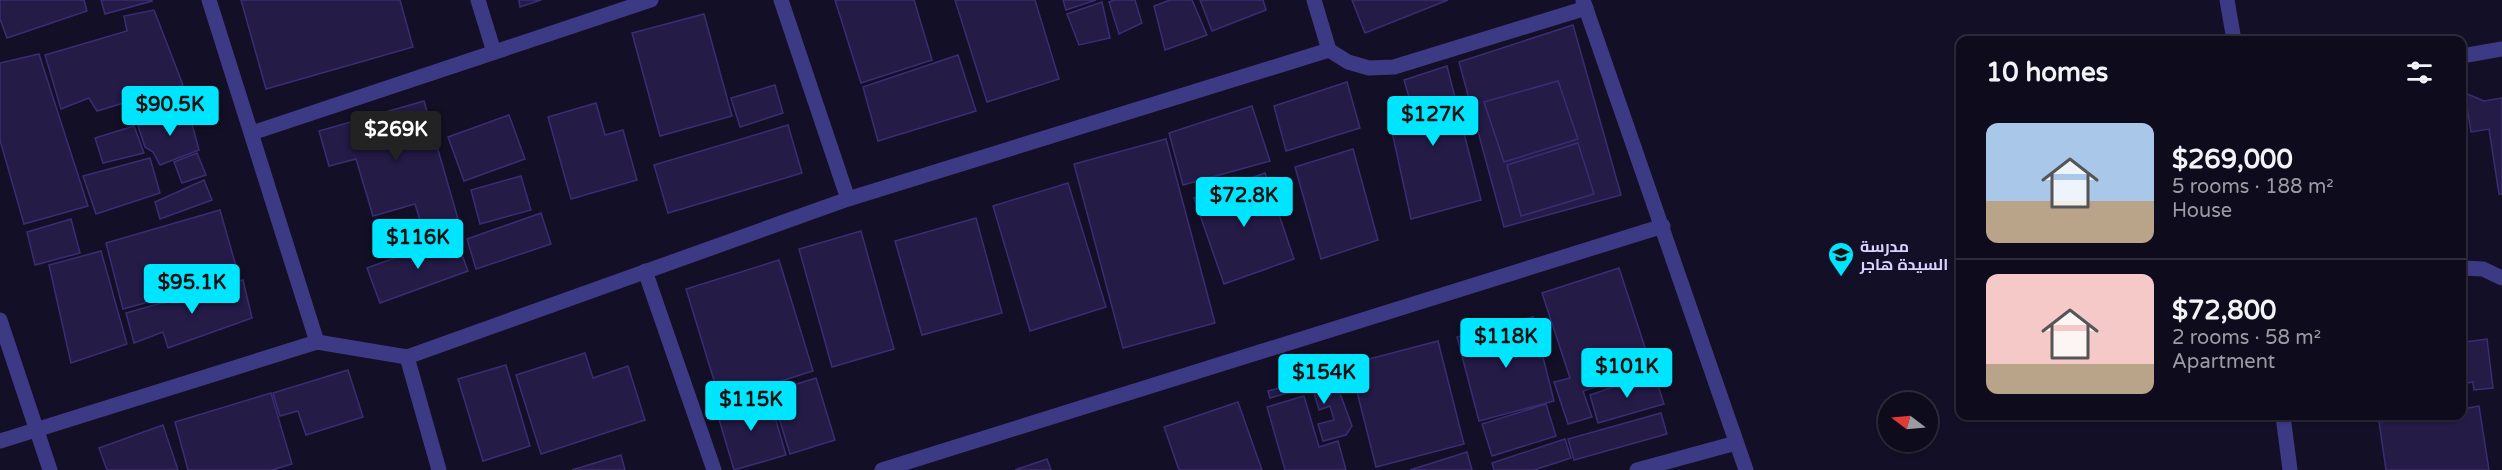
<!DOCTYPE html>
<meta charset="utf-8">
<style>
body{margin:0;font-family:"Varela Round",Cairo,sans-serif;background:#1c1929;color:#f1f3f6;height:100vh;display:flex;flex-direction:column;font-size:22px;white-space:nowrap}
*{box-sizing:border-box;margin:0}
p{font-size:20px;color:#9b9ba3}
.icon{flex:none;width:33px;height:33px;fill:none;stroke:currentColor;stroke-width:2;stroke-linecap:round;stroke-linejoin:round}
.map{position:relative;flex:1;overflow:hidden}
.side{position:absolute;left:1956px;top:36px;width:510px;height:384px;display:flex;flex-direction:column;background:#0e0b1c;border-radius:12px;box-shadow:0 2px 4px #0004,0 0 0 2px #2e2b3b}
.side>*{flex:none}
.needle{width:39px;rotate:286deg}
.buttons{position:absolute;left:1878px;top:392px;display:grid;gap:12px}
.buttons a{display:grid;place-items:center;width:60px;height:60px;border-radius:50%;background:#0e0b1c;box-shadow:0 2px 4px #0004,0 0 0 2px #2e2b3b;font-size:30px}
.price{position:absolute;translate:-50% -51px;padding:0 14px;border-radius:6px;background:#00e5ff;color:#111;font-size:20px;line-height:39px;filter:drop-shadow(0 2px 3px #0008)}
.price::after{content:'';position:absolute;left:50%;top:36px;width:18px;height:14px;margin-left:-9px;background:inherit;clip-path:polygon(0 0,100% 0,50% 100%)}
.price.current{background:#222;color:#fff}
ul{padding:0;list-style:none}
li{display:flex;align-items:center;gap:18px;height:150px;padding:0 30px}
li+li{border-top:2px solid #2e2b3b}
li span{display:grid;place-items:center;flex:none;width:168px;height:120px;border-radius:12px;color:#555}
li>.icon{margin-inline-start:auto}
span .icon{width:72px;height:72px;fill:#fffc;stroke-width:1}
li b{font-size:26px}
h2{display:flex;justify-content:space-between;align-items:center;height:72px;padding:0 30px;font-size:26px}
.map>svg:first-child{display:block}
</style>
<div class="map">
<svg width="2502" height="470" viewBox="0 0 2502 470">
<rect width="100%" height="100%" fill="#130f26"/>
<!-- building -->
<g fill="#241b47" stroke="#3b2d73" stroke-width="1.5">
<polygon points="0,0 84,0 87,11 7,38 0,19"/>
<polygon points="101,0 151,0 152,1 105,14"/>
<polygon points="241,0 400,0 413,47 266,89"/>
<polygon points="519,0 541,0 520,7"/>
<polygon points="835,0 914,0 932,60 861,83"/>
<polygon points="955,0 1035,0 1059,79 987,102"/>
<polygon points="1063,0 1096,0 1066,10"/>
<polygon points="1114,0 1135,0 1142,23 1119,34 1109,2"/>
<polygon points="1170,0 1192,0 1207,35 1165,50 1154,6"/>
<polygon points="1200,0 1263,0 1266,10 1212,31"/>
<polygon points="1352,0 1448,0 1365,33"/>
<polygon points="1102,2 1110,38 1079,45 1067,14"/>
<polygon points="154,10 183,85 97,111 89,98 61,109 45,55 127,31 124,16"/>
<polygon points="704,14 732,116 660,136 632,33"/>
<polygon points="1573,25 1621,195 1504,227 1459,62"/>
<polygon points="39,54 88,206 24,224 0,140 0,63"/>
<polygon points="958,55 976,111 878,141 863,87"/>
<polygon points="1447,66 1481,200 1411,219 1389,118 1412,107 1404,80"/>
<polygon points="1558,81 1578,139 1504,162 1484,102"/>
<polygon points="1347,82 1360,128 1286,151 1274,106"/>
<polygon points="775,85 783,113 740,127 731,98"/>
<polygon points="2465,93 2484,101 2502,98 2502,194 2499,194 2489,129 2471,132"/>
<polygon points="424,101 458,219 423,230 415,204 373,216 356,159 329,166 319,131"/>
<polygon points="596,103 605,135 623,130 637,180 571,199 548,117"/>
<polygon points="1252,106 1270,161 1183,185 1169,133"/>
<polygon points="188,109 199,150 160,165 153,152 145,147 138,126"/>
<polygon points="509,115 525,159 464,181 448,137"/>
<polygon points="788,125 802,173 668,213 654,165"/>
<polygon points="134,126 144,153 103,163 95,138"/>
<polygon points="1166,139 1215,323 1123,348 1074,164"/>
<polygon points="1578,143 1594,194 1521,216 1507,165"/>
<polygon points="1353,149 1378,240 1321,259 1295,167"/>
<polygon points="197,153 206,175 182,183 174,162"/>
<polygon points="150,158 160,193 96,214 83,176"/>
<polygon points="1265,173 1294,259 1224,284 1194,198"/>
<polygon points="521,176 531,210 480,224 471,190"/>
<polygon points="204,180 212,200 160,219 155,202"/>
<polygon points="1068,183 1106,307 1030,331 993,206"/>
<polygon points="220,210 239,277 123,309 106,243"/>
<polygon points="541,213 551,244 476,269 467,239"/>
<polygon points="976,218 1002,313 922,335 895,241"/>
<polygon points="71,219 80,253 35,265 27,232"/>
<polygon points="861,231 894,349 832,367 799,249"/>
<polygon points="455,236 468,271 380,303 367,268"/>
<polygon points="101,251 127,344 71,363 49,265"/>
<polygon points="779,260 813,371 720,400 686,289"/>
<polygon points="1619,268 1652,369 1583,391 1592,417 1568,424 1554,382 1570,378 1542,293"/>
<polygon points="243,280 252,318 168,348 163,332 134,343 126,313"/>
<polygon points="2462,314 2465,342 2487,339 2493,388 2474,390 2473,382 2462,384"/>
<polygon points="1533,317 1554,401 1479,421 1457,337"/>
<polygon points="1438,341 1464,444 1376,467 1350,364"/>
<polygon points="585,353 593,378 628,366 645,420 541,454 516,375"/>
<polygon points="506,365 530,446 483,461 458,379"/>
<polygon points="348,370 363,417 306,435 298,411 280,416 273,393"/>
<polygon points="1654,373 1664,404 1598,423 1590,395"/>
<polygon points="1322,376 1337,385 1352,426 1346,435 1323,441 1318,424 1334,420 1330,406 1319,410 1312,386 1270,398 1268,391"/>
<polygon points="816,378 835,440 790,454 771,392"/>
<polygon points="271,393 292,464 272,470 188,470 175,422"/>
<polygon points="768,393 786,455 734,470 716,409"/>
<polygon points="1304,396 1319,447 1338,441 1346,470 1285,470 1267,407"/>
<polygon points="1238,402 1262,470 1179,470 1164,427"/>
<polygon points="1546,404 1556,436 1492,456 1482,424"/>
<polygon points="2479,406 2489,470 2386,470 2379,422 2418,416 2462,416 2462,409"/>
<polygon points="1661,413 1667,434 1574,460 1568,439"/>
<polygon points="163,425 178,470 107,470 99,448"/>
<polygon points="1565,439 1571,458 1534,470 1494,470 1492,463"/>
<polygon points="1467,452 1472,470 1410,470"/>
<polygon points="621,455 625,470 572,470"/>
<polygon points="1047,459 1051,470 1015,470"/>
</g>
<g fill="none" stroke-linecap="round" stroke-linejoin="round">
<!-- minor -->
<g stroke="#3d3a85" stroke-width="15">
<polyline points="209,0 317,342"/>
<polyline points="478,0 494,52"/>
<polyline points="781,0 848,199"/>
<polyline points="1314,0 1329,50 1348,62 1369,68 1394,67 1586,8"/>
<polyline points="1583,0 1746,470"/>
<polyline points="2227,0 2234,40"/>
<polyline points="2462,56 2502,49"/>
<polyline points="252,133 651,0"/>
<polyline points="2462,268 2483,269 2502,278"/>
<polyline points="645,271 714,470"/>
<polyline points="407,357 439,470"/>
<polyline points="2283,416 2290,470"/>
<polyline points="0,441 317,342 407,357 848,199 1329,50"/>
<polyline points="882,470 1663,226"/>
<polyline points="1637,470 1736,443"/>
</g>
<!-- tertiary -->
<polyline stroke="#3d3a85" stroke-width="15" points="0,320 50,470"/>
</g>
<!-- icons -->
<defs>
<symbol id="school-pin" viewBox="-11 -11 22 30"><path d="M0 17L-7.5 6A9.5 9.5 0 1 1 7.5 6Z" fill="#00e5ff" stroke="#130f26"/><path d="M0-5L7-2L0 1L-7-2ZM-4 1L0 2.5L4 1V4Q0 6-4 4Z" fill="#111"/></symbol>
</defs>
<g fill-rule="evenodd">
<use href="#school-pin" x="1826" y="240" width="30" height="40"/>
</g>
<g text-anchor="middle" stroke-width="4.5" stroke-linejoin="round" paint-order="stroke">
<!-- poi labels -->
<g font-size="16" font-weight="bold" fill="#d9d4ff" stroke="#130f26" text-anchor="start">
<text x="1860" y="252">مدرسة<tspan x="1860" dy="18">السيدة هاجر</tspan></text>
</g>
</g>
</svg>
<div class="buttons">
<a><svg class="needle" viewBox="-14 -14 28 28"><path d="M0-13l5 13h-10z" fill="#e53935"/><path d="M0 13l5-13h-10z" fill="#9b9ba3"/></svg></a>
</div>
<b class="price" style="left:170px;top:137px">$90.5K</b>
<b class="price" style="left:1433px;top:147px">$127K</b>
<b class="price current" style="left:396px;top:162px">$269K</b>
<b class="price" style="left:1244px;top:228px">$72.8K</b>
<b class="price" style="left:418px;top:270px">$116K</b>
<b class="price" style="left:192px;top:315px">$95.1K</b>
<b class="price" style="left:1506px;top:369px">$118K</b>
<b class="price" style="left:1627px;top:399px">$101K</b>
<b class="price" style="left:1324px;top:405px">$154K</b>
<b class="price" style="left:751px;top:432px">$115K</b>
<section class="side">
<h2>10 homes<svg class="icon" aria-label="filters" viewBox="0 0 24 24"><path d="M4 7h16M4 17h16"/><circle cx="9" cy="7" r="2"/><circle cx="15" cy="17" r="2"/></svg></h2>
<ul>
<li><span style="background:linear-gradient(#a9c7e8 65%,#b9a48a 0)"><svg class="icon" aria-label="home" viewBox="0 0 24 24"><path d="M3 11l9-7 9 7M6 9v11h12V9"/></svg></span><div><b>$269,000</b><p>5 rooms · 188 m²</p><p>House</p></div></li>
<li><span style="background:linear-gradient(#f6c9c9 75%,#b9a48a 0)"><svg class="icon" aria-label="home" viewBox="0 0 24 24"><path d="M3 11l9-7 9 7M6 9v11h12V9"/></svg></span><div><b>$72,800</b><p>2 rooms · 58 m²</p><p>Apartment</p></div></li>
</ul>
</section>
</div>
